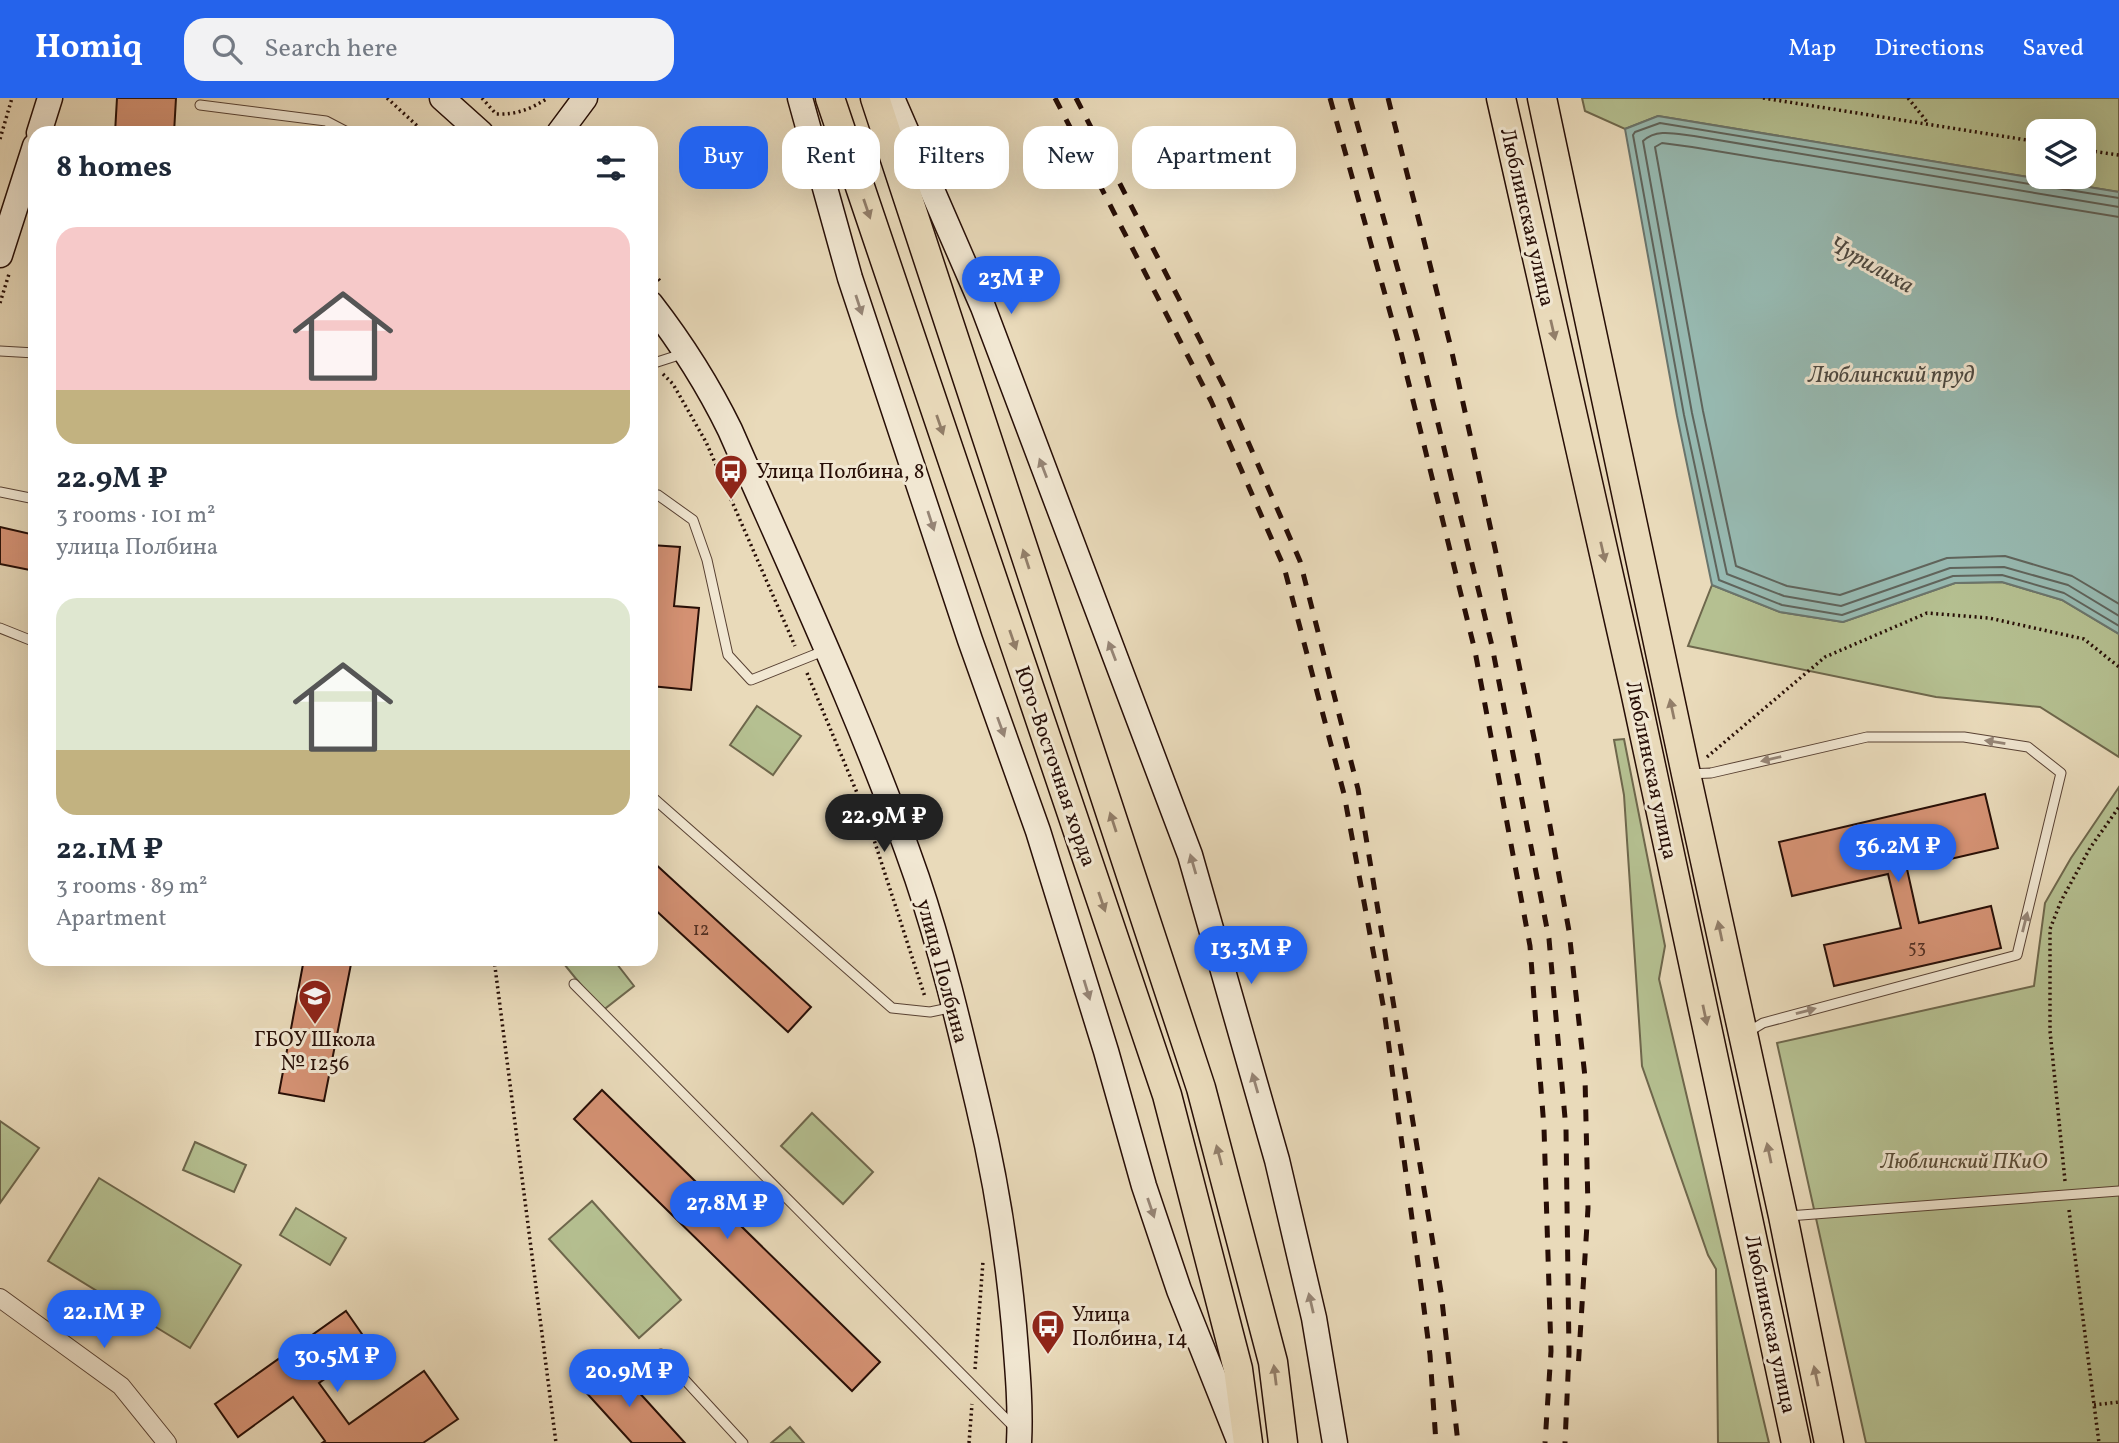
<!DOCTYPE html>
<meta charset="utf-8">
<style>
body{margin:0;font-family:Vollkorn,serif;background:#f2f2f3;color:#1f2937;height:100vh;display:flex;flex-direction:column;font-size:26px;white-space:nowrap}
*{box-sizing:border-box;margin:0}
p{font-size:23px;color:#747a83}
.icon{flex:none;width:38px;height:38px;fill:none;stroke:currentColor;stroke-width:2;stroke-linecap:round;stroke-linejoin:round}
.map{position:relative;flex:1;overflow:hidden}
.details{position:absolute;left:28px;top:28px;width:630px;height:840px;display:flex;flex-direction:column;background:#fff;border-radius:21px;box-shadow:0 7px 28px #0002}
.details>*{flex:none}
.guide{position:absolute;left:679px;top:28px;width:665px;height:63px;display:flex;gap:14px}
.controls{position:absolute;left:2026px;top:21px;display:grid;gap:14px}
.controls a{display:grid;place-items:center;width:70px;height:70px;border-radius:14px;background:#fff;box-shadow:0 7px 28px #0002;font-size:35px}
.price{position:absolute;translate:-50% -60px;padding:0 16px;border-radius:24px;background:#2563eb;color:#fff;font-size:23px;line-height:46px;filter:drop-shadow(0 2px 4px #0008)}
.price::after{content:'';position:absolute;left:50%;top:42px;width:21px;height:16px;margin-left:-10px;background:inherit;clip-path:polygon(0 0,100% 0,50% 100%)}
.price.on{background:#222;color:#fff}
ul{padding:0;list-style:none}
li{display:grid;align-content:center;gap:14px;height:371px;padding:0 28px}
li span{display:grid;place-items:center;height:217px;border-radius:21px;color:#555}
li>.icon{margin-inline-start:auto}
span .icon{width:126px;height:126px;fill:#fffc;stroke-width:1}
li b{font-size:30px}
h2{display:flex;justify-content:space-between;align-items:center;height:84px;padding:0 28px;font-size:30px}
.tag{padding:0 24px;border-radius:21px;background:#fff;box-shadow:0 7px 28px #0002;font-size:24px;line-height:63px}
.tag.on{background:#2563eb;color:#fff}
header{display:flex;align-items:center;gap:42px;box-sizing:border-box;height:98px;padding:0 35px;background:#2563eb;color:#fff}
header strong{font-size:33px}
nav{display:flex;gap:38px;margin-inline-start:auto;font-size:24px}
.search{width:490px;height:63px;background:#f2f2f3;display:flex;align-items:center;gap:18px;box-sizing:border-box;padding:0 24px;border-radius:21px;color:#747a83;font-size:26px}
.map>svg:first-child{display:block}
</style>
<header>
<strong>Homiq</strong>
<div class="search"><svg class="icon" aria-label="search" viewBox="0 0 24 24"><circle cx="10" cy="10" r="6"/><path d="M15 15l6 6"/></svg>Search here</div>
<nav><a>Map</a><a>Directions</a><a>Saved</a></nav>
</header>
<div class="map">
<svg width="2119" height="1345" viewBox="0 0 2119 1345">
<rect width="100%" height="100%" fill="#e9daba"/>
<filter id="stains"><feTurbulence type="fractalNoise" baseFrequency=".00286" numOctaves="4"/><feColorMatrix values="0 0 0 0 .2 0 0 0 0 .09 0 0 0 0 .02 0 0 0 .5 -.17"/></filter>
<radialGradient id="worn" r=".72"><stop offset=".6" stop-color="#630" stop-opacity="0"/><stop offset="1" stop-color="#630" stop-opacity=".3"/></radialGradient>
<!-- green -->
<g fill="#b5c091" stroke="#6e674c" stroke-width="2" fill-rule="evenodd">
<path d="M1582 0H2119V94L1658 18 1625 31 1585 13ZM2039 33H2084V79H2039Z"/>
<polygon points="2002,484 2062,502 2119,536 2119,659 2040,609 1936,599 1688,548 1712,487 1780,514 1843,524 1955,485"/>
<polygon points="757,608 801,638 773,677 730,647"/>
<polygon points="1624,641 1665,848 1659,881 1769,1345 1718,1345 1716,1171 1708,1157 1642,968 1624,697 1614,642"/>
<polygon points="2119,689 2119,1345 1866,1345 1777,945 2034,888 2045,805 2071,760"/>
<polygon points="560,861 613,861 634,888 602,913"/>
<polygon points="812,1015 873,1074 843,1106 781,1048"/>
<polygon points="0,1023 39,1050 0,1105"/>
<polygon points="195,1044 246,1067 234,1094 183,1072"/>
<polygon points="99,1080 241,1167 190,1250 48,1163"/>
<polygon points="592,1103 681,1202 639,1240 549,1141"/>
<polygon points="296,1110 346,1140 330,1167 280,1137"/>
<polygon points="790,1329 804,1345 771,1345"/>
</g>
<!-- water -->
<polygon fill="#97bab2" stroke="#6a756d" stroke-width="2" points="1658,18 2119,94 2119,536 2062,502 2002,484 1955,485 1843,524 1780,514 1712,487 1677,318 1625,31"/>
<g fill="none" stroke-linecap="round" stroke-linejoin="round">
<!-- shore -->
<g stroke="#5f645c" stroke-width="2">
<polyline points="2119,100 2050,89 2044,85 2036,87 1660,25 1635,34 1633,37 1684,317 1719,482 1782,507 1842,517 1953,478 2002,477 2064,495 2119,528"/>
<path d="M2119 109 1694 38C1676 36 1657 30 1643 43L1692 315 1727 476 1784 498 1841 508 1950 470 2004 469 2068 487 2119 518"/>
<polyline points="2119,119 1692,49 1662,45 1655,49 1703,313 1736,468 1787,488 1840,497 1947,460 2005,458 2072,478 2119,506"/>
</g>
</g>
<!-- building -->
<g fill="#d59274" stroke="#270e06" stroke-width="2">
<polygon points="117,0 176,0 174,35 115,35"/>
<polygon points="0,429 35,437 35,473 0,466"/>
<polygon points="651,447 680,449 674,508 699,510 691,592 651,588"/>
<polygon points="1985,696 1998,750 1907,771 1919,825 1991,808 2001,850 1834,888 1824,847 1901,830 1888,776 1792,798 1779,744"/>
<polygon points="651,762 811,909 788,934 651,808"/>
<polygon points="304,861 352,861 324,1003 279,995"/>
<polygon points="602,992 880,1264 852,1293 574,1021"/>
<polygon points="346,1213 371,1249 319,1285 349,1326 424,1273 458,1321 423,1345 322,1345 325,1343 293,1299 238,1339 215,1306"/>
<polygon points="612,1265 646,1302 685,1345 632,1345 583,1291"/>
</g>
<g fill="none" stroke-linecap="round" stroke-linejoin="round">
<defs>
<g id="lane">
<polyline points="200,7 326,23 349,35"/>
<polyline points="0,253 35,255"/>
<polyline points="651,266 682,256"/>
<polyline points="0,394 35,401"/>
<polyline points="651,396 658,397 693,422 707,462 728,557 751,582 826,552"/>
<polyline points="0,530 35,544"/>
<polyline points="1688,676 1711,675 1867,639 1964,639 2028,649 2061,675 2017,857 1763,925 1748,934"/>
<polyline points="651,698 892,910 930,914 954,909"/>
<polyline points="574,886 1014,1329"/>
<polyline points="1788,1118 2119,1093"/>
<polyline points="661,1256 743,1345"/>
</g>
<polyline id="street" points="0,1200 121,1288 167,1345"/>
<g id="secondary">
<polyline points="442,0 481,35"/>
<polyline points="800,0 850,180 970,542 1038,733 1106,953 1144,1088 1179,1192 1240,1345"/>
<polyline points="892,0 983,209 1190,757 1277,1062 1314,1220 1335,1345"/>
<polyline points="39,35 50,0"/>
<polyline points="559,35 585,0"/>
<polyline points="0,157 35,48"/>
<path d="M651 206C682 246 708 287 730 332 795 480 864 627 917 780 942 854 960 931 978 1007 996 1082 1007 1151 1014 1228 1017 1266 1021 1306 1019 1345"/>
</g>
<g id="primary">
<polyline points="830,0 1167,997 1238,1271 1248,1345"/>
<polyline points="875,0 1201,990 1273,1264 1283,1345"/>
<polyline points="1501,0 1635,593 1796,1345"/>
<polyline points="1542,0 1686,676 1783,1118 1829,1345"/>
</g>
</defs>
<!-- lane casing -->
<use href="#lane" stroke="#584133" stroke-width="11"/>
<!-- street casing -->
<use href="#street" stroke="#584133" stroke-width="20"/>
<!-- secondary casing -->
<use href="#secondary" stroke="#270e06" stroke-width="27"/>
<!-- primary casing -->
<use href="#primary" stroke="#270e06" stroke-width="31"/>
<!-- path -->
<g stroke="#270e06" stroke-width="3.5" stroke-dasharray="2 3.5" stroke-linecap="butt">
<polyline points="387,0 425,35"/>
<path d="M482 0 496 16C516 17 531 11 548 0"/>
<polyline points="1763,0 2039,44"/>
<polyline points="1908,0 1928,25"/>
<polyline points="0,41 12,0"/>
<polyline points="2084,52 2119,57"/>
<polyline points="651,173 662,185"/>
<polyline points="0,205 9,176"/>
<polyline points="663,276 673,286 706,344 795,548"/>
<polyline points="807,575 865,714 925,899"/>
<polyline points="1707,659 1825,559 1927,515 1989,520 2084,541 2119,569"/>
<polyline points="494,861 556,1345"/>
<polyline points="2065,1083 2050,933 2050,831 2061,803 2090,750 2119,709"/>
<polyline points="2069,1112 2099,1345"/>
<polyline points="975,1271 983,1163"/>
<polyline points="2094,1307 2119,1304"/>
<polyline points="969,1345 972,1306"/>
</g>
<!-- lane -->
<use href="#lane" stroke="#f1e7d2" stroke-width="9"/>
<!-- street -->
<use href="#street" stroke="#f1e7d2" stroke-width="18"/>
<!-- secondary -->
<use href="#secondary" stroke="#f1e7d2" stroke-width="24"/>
<!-- primary -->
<use href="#primary" stroke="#e9daba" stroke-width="28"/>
<!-- rail -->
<g stroke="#270e06" stroke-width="5" stroke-dasharray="12 12" stroke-linecap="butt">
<polyline points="1055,0 1211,303 1284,469 1344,696 1384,912 1422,1195 1430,1257 1436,1345"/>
<polyline points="1076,0 1225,291 1300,463 1358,691 1441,1194 1458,1345"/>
<polyline points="1330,0 1400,250 1475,553 1530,848 1544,1030 1551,1253 1545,1345"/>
<polyline points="1350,0 1419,247 1492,548 1549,841 1566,1031 1569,1255 1565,1345"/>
<polyline points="1388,0 1451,250 1496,455 1536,650 1569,833 1585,979 1588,1110 1578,1272"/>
</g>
</g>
<!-- one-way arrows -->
<defs><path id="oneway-solid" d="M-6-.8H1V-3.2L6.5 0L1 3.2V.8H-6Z" transform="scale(1.75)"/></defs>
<g fill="#927e69">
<use href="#oneway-solid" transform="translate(867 111) rotate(71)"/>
<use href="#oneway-solid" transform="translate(1553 232) rotate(77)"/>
<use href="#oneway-solid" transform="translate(940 327) rotate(71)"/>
<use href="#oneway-solid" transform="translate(1603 454) rotate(77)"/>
<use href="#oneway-solid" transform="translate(1026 461) rotate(-108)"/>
<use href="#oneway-solid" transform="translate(1013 542) rotate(71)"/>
<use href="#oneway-solid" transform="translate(1672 611) rotate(-102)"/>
<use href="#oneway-solid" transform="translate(1113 724) rotate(-108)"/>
<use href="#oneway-solid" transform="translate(1102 804) rotate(71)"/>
<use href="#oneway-solid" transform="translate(1720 833) rotate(-102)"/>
<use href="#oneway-solid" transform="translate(1705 917) rotate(78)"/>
<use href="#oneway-solid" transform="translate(1769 1055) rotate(-102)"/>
<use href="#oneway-solid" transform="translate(1219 1057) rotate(-105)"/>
<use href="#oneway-solid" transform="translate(1275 1277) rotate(-97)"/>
<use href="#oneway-solid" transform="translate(1816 1278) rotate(-102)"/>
</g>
<g fill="#968576">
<use href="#oneway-solid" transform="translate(859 207) rotate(72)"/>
<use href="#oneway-solid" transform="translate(1043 370) rotate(-111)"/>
<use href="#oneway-solid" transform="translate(931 423) rotate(72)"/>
<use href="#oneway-solid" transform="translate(1112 553) rotate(-111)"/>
<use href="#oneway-solid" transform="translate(1001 629) rotate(70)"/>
<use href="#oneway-solid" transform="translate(1995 644) rotate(-171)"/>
<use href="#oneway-solid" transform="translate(1771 661) rotate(167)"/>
<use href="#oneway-solid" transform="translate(1193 766) rotate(-106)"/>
<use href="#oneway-solid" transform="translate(2025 824) rotate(-76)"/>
<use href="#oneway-solid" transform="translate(1087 892) rotate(73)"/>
<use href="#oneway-solid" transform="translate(1806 913) rotate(-15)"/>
<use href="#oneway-solid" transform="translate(1255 985) rotate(-106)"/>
<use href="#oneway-solid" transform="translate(1151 1110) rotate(71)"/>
<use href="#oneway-solid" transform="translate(1311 1205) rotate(-103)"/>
</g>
<!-- icons -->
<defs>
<symbol id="bus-pin" viewBox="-11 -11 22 30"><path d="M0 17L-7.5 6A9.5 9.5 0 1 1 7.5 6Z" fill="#8f2418" stroke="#f1e7d2"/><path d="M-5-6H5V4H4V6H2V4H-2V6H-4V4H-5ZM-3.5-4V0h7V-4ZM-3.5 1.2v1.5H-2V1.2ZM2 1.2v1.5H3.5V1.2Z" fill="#fff"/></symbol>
<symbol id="school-pin" viewBox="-11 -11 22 30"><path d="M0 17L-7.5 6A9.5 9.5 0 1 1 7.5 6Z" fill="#8f2418" stroke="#f1e7d2"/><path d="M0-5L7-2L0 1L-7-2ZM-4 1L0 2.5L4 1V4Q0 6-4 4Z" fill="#fff"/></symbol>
</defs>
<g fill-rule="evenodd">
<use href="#bus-pin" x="712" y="354" width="38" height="52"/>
<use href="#school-pin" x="296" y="879" width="38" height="52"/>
<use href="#bus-pin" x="1029" y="1209" width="38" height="52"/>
</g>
<g text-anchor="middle" stroke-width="6" stroke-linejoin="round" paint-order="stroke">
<!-- number labels -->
<g font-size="18" fill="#522f22">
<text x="701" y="837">12</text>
<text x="1917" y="855">53</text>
</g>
<!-- street labels -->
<g font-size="21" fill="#270e06" stroke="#f1e7d2">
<text transform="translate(1528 119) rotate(77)" y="7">Люблинская улица</text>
<text transform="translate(1056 668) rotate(71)" y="7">Юго-Восточная хорда</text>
<text transform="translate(1652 672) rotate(78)" y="7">Люблинская улица</text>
<text transform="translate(943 873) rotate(75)" y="7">улица Полбина</text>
<text transform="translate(1771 1226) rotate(78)" y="7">Люблинская улица</text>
</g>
<!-- poi labels -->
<g font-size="21" fill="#270e06" stroke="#f1e7d2" text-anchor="start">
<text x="756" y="380">Улица Полбина, 8</text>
<text x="315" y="948" text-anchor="middle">ГБОУ Школа<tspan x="315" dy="24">№ 1256</tspan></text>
<text x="1072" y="1223">Улица<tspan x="1072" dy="24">Полбина, 14</tspan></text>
</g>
<!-- park labels -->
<g font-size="21" font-style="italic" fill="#594c37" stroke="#f1e7d2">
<text x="1964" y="1070">Люблинский ПКиО</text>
</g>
<!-- water labels -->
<g font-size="23" font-style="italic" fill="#4e4a42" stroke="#f1e7d2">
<text transform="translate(1872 166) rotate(29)" y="8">Чурилиха</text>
<text x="1891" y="284">Люблинский пруд</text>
</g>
</g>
<rect width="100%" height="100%" filter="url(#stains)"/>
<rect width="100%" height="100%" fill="url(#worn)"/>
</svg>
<div class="controls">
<a><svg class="icon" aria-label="layers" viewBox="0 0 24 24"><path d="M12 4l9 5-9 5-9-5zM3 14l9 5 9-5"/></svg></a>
</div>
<b class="price" style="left:1011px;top:218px">23M ₽</b>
<b class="price on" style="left:884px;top:756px">22.9M ₽</b>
<b class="price" style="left:1898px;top:786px">36.2M ₽</b>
<b class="price" style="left:1251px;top:888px">13.3M ₽</b>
<b class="price" style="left:727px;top:1143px">27.8M ₽</b>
<b class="price" style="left:104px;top:1252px">22.1M ₽</b>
<b class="price" style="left:337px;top:1296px">30.5M ₽</b>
<b class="price" style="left:629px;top:1311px">20.9M ₽</b>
<div class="guide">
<a class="tag on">Buy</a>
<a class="tag">Rent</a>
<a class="tag">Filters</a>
<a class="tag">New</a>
<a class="tag">Apartment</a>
</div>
<section class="details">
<h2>8 homes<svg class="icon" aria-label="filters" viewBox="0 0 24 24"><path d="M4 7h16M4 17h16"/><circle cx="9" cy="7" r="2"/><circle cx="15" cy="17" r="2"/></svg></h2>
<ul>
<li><span style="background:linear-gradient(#f6c9c9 75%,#c2b280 0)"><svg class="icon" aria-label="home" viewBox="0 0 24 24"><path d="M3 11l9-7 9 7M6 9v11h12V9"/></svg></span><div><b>22.9M ₽</b><p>3 rooms · 101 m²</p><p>улица Полбина</p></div></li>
<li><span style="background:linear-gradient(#dfe7d0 70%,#c2b280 0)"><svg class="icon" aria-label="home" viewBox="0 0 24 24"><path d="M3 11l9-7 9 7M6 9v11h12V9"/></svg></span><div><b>22.1M ₽</b><p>3 rooms · 89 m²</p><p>Apartment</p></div></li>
</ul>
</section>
</div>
